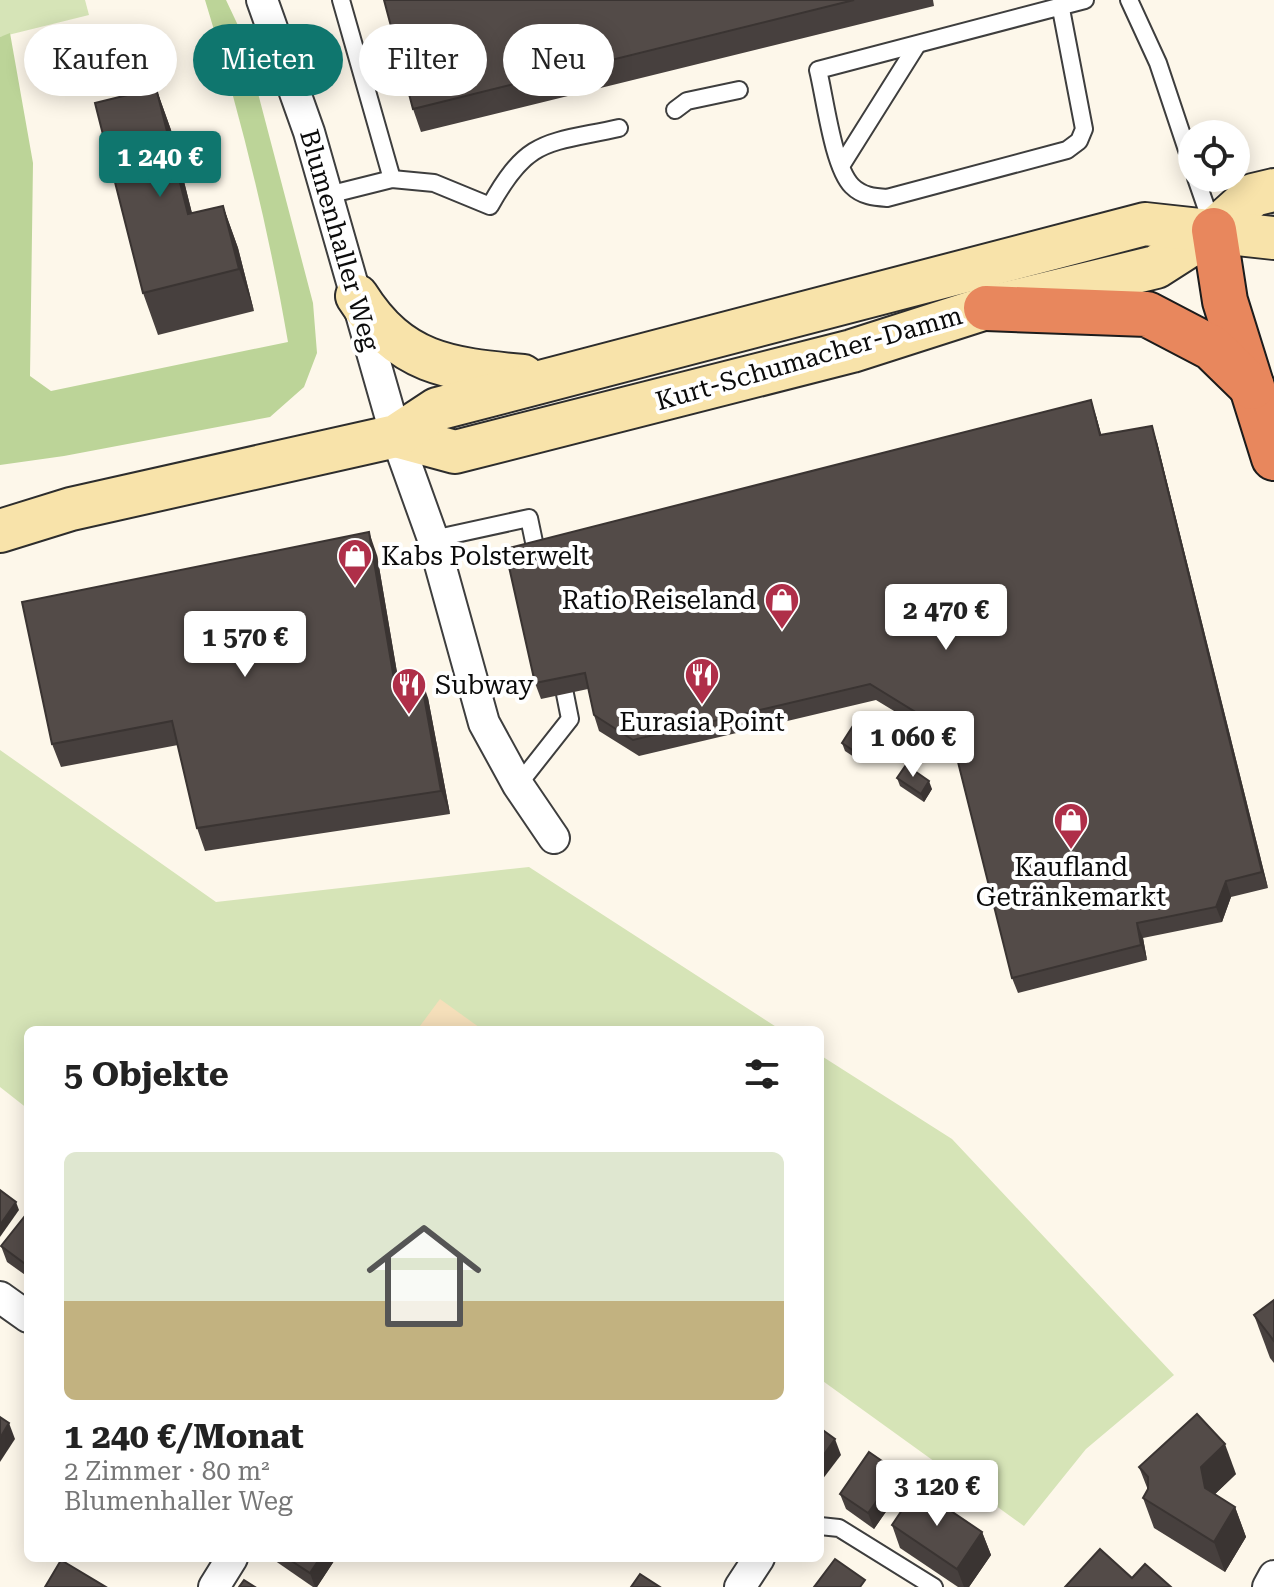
<!DOCTYPE html>
<html lang="de">
<meta charset="utf-8">
<style>
body{margin:0;font-family:"Roboto Serif",serif;background:#f6f6f6;color:#222;height:100vh;display:flex;flex-direction:column;font-size:30px;white-space:nowrap}
*{box-sizing:border-box;margin:0}
p{font-size:26px;color:#767676}
.icon{flex:none;width:44px;height:44px;fill:none;stroke:currentColor;stroke-width:2;stroke-linecap:round;stroke-linejoin:round}
.map{position:relative;flex:1;overflow:hidden}
.panel{position:absolute;left:24px;top:1026px;width:800px;height:536px;display:flex;flex-direction:column;background:#fff;border-radius:12px;box-shadow:0 4px 20px #0003}
.panel>*{flex:none}
.top-card{position:absolute;left:24px;top:24px;width:800px;height:72px;display:flex;gap:16px}
.controls{position:absolute;left:1178px;top:120px;display:grid;gap:16px}
.controls a{display:grid;place-items:center;width:72px;height:72px;border-radius:50%;background:#fff;box-shadow:0 4px 20px #0003;font-size:40px}
.price{position:absolute;translate:-50% -68px;padding:0 18px;border-radius:8px;background:#fff;color:#222;font-size:26px;line-height:52px;filter:drop-shadow(0 2px 4px #0008)}
.price::after{content:'';position:absolute;left:50%;top:48px;width:24px;height:18px;margin-left:-12px;background:inherit;clip-path:polygon(0 0,100% 0,50% 100%)}
.price.current{background:#0f766e;color:#fff}
ul{padding:0;list-style:none}
li{display:grid;align-content:center;gap:16px;height:424px;padding:0 40px}
li span{display:grid;place-items:center;height:248px;border-radius:12px;color:#555}
li>.icon{margin-inline-start:auto}
span .icon{width:144px;height:144px;fill:#fffc;stroke-width:1}
li b{font-size:34px}
h2{display:flex;justify-content:space-between;align-items:center;height:96px;padding:0 40px;font-size:34px}
.tag{padding:0 28px;border-radius:36px;background:#fff;box-shadow:0 4px 20px #0003;font-size:28px;line-height:72px}
.tag.current{background:#0f766e;color:#fff}
.map>svg:first-child{display:block}
</style>
<div class="map">
<svg width="1274" height="1587" viewBox="0 0 1274 1587">
<rect width="100%" height="100%" fill="#fdf7ea"/>
<!-- green -->
<g fill="#d6e4b7">
<polygon points="0,0 85,0 89,15 0,37"/>
<polygon points="0,750 216,902 529,867 781,1030 28,1030 28,1109 0,1087"/>
<polygon points="820,1055 952,1139 1174,1375 1086,1449 1024,1526 820,1379"/>
</g>
<!-- forest -->
<path fill="#bcd498" d="M205 0H226L243 36 313 303 317 353 304 387 270 417 64 456 0 465V37L10 33 33 163 30 376 51 391 288 342C268 226 240 113 205 0Z"/>
<!-- sand -->
<polygon fill="#f5dfba" points="440,999 483,1030 417,1030"/>
<g fill="none" stroke-linecap="round" stroke-linejoin="round">
<defs>
<g id="lane">
<polyline points="341,0 392,179"/>
<polyline points="1129,0 1158,63 1192,165"/>
<path d="M1061 9 1084 129 1079 141 1067 150 887 198C874 197 862 196 852 186 833 167 825 98 818 70L1085 0"/>
<polyline points="675,110 687,101 739,90"/>
<polyline points="841,166 917,45"/>
<polyline points="1196,178 1214,230"/>
<path d="M328 195 392 179 434 183 490 206C528 137 547 144 619 128"/>
<polyline points="433,539 529,518 538,561"/>
<polyline points="518,785 570,719 561,674"/>
<polyline points="820,1526 839,1528 934,1587"/>
</g>
<g id="street">
<polyline points="262,0 309,132 396,436 433,539 484,723 518,785 554,838"/>
<polyline points="0,1297 28,1317"/>
<polyline points="214,1587 232,1558"/>
<polyline points="740,1587 759,1558"/>
<polyline points="1268,1587 1274,1576"/>
</g>
<g id="secondary">
<path d="M357 296C400 364 448 369 523 376"/>
<polyline points="396,436 455,452 852,351 986,308 1156,267 1214,230 1253,195 1274,190"/>
<polyline points="0,531 71,509 396,436 437,409 1145,224 1274,238"/>
</g>
<g id="highway">
<polyline points="1214,230 1225,301 1274,458"/>
<polyline points="986,308 1147,314 1212,348 1252,387"/>
</g>
</defs>
<!-- lane casing -->
<use href="#lane" stroke="#3e3e3e" stroke-width="20"/>
<!-- street casing -->
<use href="#street" stroke="#3e3e3e" stroke-width="34"/>
<!-- secondary casing -->
<use href="#secondary" stroke="#2d2d2d" stroke-width="46"/>
<!-- highway casing -->
<use href="#highway" stroke="#1c1c1c" stroke-width="48"/>
<!-- lane -->
<use href="#lane" stroke="#fff" stroke-width="16"/>
<!-- street -->
<use href="#street" stroke="#fff" stroke-width="30"/>
<!-- secondary -->
<use href="#secondary" stroke="#f8e3aa" stroke-width="42"/>
<!-- highway -->
<use href="#highway" stroke="#e8875d" stroke-width="44"/>
</g>
<!-- wall -->
<g fill="#47403e">
<polygon points="384,0 933,0 934,6 421,132 413,109"/>
<polygon points="156,88 171,130 192,213 223,206 238,248 254,311 158,335 143,293"/>
<polygon points="1096,416 1101,435 1157,442 1268,888 1231,897 1222,922 1143,938 1147,960 1018,993 1012,978 955,748 876,700 639,756 599,731 594,715 588,689 541,699 535,683"/>
<polygon points="377,555 398,678 428,698 450,814 205,851 197,828 178,745 61,767 52,744"/>
<polygon points="873,728 876,736 860,761 845,751 842,743"/>
<polygon points="897,778 932,789 924,802 900,786"/>
<polygon points="28,1212 28,1277 7,1262 1,1246"/>
<polygon points="1274,1300 1274,1363 1270,1358 1254,1315"/>
<polygon points="1139,1467 1236,1474 1215,1494 1235,1507 1246,1537 1225,1572 1154,1528 1143,1498 1148,1490"/>
<polygon points="903,1487 874,1529 846,1509 840,1494"/>
<polygon points="892,1525 982,1532 991,1555 969,1587 958,1587 900,1548"/>
<polygon points="271,1558 336,1558 317,1587 313,1587"/>
</g>
<!-- shaded-wall -->
<g fill="#3a3432">
<polygon points="156,88 171,130 203,257 188,214"/>
<polygon points="223,206 238,248 254,311 239,269"/>
<polygon points="1091,400 1096,416 1106,451 1100,435"/>
<polygon points="1152,426 1157,442 1268,888 1262,872"/>
<polygon points="369,532 377,555 402,702 394,679"/>
<polygon points="420,674 428,698 450,814 441,791"/>
<polygon points="873,728 876,736 860,761 857,753"/>
<polygon points="929,781 932,789 924,802 921,794"/>
<polygon points="1226,881 1231,897 1222,922 1216,907"/>
<polygon points="1137,923 1143,938 1147,960 1141,945"/>
<polygon points="16,1202 19,1210 0,1237 0,1225"/>
<polygon points="9,1423 15,1439 0,1462 0,1438"/>
<polygon points="835,1439 841,1455 822,1480 820,1474 820,1460"/>
<polygon points="1225,1444 1236,1474 1212,1497 1205,1488 1201,1467"/>
<polygon points="898,1472 903,1487 874,1529 868,1513"/>
<polygon points="1235,1507 1246,1537 1225,1572 1214,1542"/>
<polygon points="982,1532 991,1555 969,1587 964,1587 957,1569"/>
<polygon points="320,1558 336,1558 317,1587 315,1587 310,1573"/>
</g>
<!-- building -->
<g fill="#534b48" stroke="#3a3432" stroke-width="2">
<polygon points="384,0 854,0 413,109"/>
<polygon points="156,88 188,214 223,206 239,269 143,293 95,103"/>
<polygon points="1091,400 1100,435 1152,426 1262,872 1226,881 1216,907 1137,923 1141,945 1012,978 951,734 870,684 633,740 594,715 585,673 535,683 505,549"/>
<polygon points="369,532 394,679 420,674 441,791 197,828 172,721 52,744 22,602"/>
<polygon points="858,718 873,728 857,753 842,743"/>
<polygon points="906,765 929,781 921,794 897,778"/>
<polygon points="0,1190 16,1202 0,1225"/>
<polygon points="28,1212 28,1266 1,1246"/>
<polygon points="1274,1300 1274,1341 1254,1315"/>
<polygon points="1197,1414 1225,1444 1201,1467 1205,1488 1235,1507 1214,1542 1143,1498 1148,1489 1148,1477 1139,1467"/>
<polygon points="0,1417 9,1423 0,1438"/>
<polygon points="820,1428 835,1439 820,1460"/>
<polygon points="869,1452 898,1472 868,1513 840,1494"/>
<polygon points="917,1488 982,1532 957,1569 892,1525"/>
<polygon points="1100,1549 1132,1578 1145,1564 1171,1587 1065,1587"/>
<polygon points="287,1558 320,1558 310,1573"/>
<polygon points="835,1559 865,1580 860,1587 814,1587"/>
<polygon points="61,1560 106,1587 45,1587"/>
<polygon points="640,1574 660,1587 631,1587"/>
<polygon points="244,1580 255,1587 239,1587"/>
</g>
<!-- icons -->
<defs>
<symbol id="shop-pin" viewBox="-11 -11 22 30"><path d="M0 17L-7.5 6A9.5 9.5 0 1 1 7.5 6Z" fill="#af2f49" stroke="#fff"/><path d="M-5-2.5h2.3a2.7 3.5 0 0 1 5.4 0H5L5.5 6h-11ZM-1.5-2.5h3a1.5 2.3 0 0 0-3 0Z" fill="#fff"/></symbol>
<symbol id="restaurant-pin" viewBox="-11 -11 22 30"><path d="M0 17L-7.5 6A9.5 9.5 0 1 1 7.5 6Z" fill="#af2f49" stroke="#fff"/><path d="M-5-6h1v4h1v-4h1v4h1v-4h1v5L-1.5 .5V6h-2V.5L-5-1ZM5-6V6H3V1.5H1.5Q1.5-4 5-6Z" fill="#fff"/></symbol>
</defs>
<g fill-rule="evenodd">
<use href="#shop-pin" x="335" y="536" width="40" height="54"/>
<use href="#shop-pin" x="762" y="580" width="40" height="54"/>
<use href="#restaurant-pin" x="682" y="655" width="40" height="54"/>
<use href="#restaurant-pin" x="389" y="665" width="40" height="54"/>
<use href="#shop-pin" x="1051" y="800" width="40" height="54"/>
</g>
<g text-anchor="middle" stroke-width="8" stroke-linejoin="round" paint-order="stroke">
<!-- street labels -->
<g font-size="26" fill="#0b0b0b" stroke="#fff">
<text transform="translate(340 240) rotate(74)" y="9">Blumenhaller Weg</text>
<text transform="translate(809 358) rotate(-16)" y="9">Kurt-Schumacher-Damm</text>
</g>
<!-- poi labels -->
<g font-size="26" fill="#0b0b0b" stroke="#fff" text-anchor="start">
<text x="381" y="565">Kabs Polsterwelt</text>
<text x="756" y="609" text-anchor="end">Ratio Reiseland</text>
<text x="435" y="694">Subway</text>
<text x="702" y="731" text-anchor="middle">Eurasia Point</text>
<text x="1071" y="876" text-anchor="middle">Kaufland<tspan x="1071" dy="30">Getränkemarkt</tspan></text>
</g>
</g>
</svg>
<div class="controls">
<a><svg class="icon" aria-label="locate" viewBox="0 0 24 24"><circle cx="12" cy="12" r="6"/><path d="M12 2v4M12 18v4M2 12h4M18 12h4"/></svg></a>
</div>
<b class="price current" style="left:160px;top:199px">1 240 €</b>
<b class="price" style="left:946px;top:652px">2 470 €</b>
<b class="price" style="left:245px;top:679px">1 570 €</b>
<b class="price" style="left:913px;top:779px">1 060 €</b>
<b class="price" style="left:937px;top:1528px">3 120 €</b>
<div class="top-card">
<a class="tag">Kaufen</a>
<a class="tag current">Mieten</a>
<a class="tag">Filter</a>
<a class="tag">Neu</a>
</div>
<section class="panel">
<h2>5 Objekte<svg class="icon" aria-label="filters" viewBox="0 0 24 24"><path d="M4 7h16M4 17h16"/><circle cx="9" cy="7" r="2"/><circle cx="15" cy="17" r="2"/></svg></h2>
<ul>
<li><span style="background:linear-gradient(#dfe7d0 60%,#c2b280 0)"><svg class="icon" aria-label="home" viewBox="0 0 24 24"><path d="M3 11l9-7 9 7M6 9v11h12V9"/></svg></span><div><b>1 240 €/Monat</b><p>2 Zimmer · 80 m²</p><p>Blumenhaller Weg</p></div></li>
</ul>
</section>
</div>
